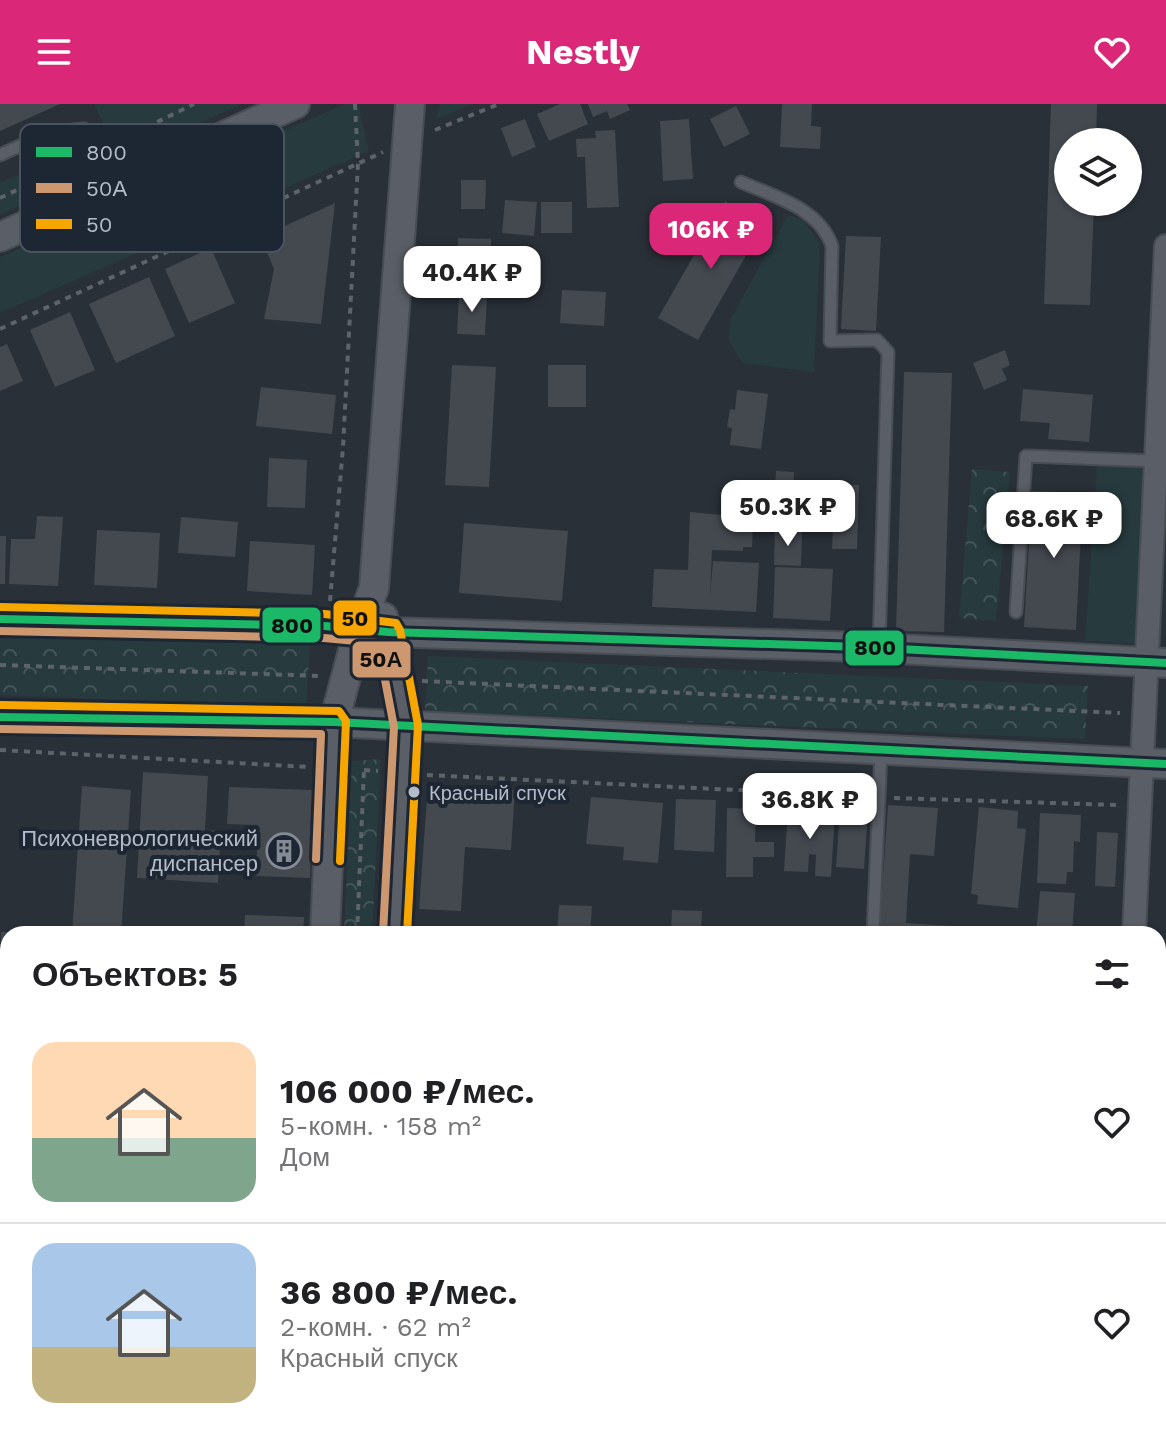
<!DOCTYPE html>
<html lang="ru">
<meta charset="utf-8">
<style>
body{margin:0;font-family:"Work Sans",sans-serif;background:#f6f6f6;color:#202124;height:100vh;display:flex;flex-direction:column;font-size:30px;white-space:nowrap}
*{box-sizing:border-box;margin:0}
p{font-size:26px;color:#757577}
.icon{flex:none;width:44px;height:44px;fill:none;stroke:currentColor;stroke-width:2;stroke-linecap:round;stroke-linejoin:round}
.map{position:relative;flex:1;overflow:hidden}
.panel{position:absolute;left:0px;top:822px;width:1166px;height:512px;display:flex;flex-direction:column;background:#fff;border-radius:24px 24px 0 0;box-shadow:0 2px 6px #0004}
.panel>*{flex:none}
.controls{position:absolute;left:1054px;top:24px;display:grid;gap:16px}
.controls a{display:grid;place-items:center;width:88px;height:88px;border-radius:50%;background:#fff;box-shadow:0 2px 6px #0004;font-size:40px}
.price{position:absolute;translate:-50% -68px;padding:0 18px;border-radius:16px;background:#fff;color:#222;font-size:26px;line-height:52px;filter:drop-shadow(0 2px 4px #0008)}
.price::after{content:'';position:absolute;left:50%;top:48px;width:24px;height:18px;margin-left:-12px;background:inherit;clip-path:polygon(0 0,100% 0,50% 100%)}
.price.on{background:#db2777;color:#fff}
ul{padding:0;list-style:none}
li{display:flex;align-items:center;gap:24px;height:200px;padding:0 32px}
li+li{border-top:2px solid #e0e0e0}
li span{display:grid;place-items:center;flex:none;width:224px;height:160px;border-radius:24px;color:#555}
li>.icon{margin-inline-start:auto}
span .icon{width:96px;height:96px;fill:#fffc;stroke-width:1}
li b{font-size:34px}
h2{display:flex;justify-content:space-between;align-items:center;height:96px;padding:0 32px;font-size:34px}
header{display:flex;justify-content:space-between;align-items:center;height:104px;padding:0 32px;background:#db2777;color:#fff;font-size:36px;font-weight:700}
.map>svg:first-child{display:block}
</style>
<header><svg class="icon" aria-label="menu" viewBox="0 0 24 24"><path d="M4 6h16M4 12h16M4 18h16"/></svg>Nestly<svg class="icon" aria-label="heart" viewBox="0 0 24 24"><path d="M12 20l-8-8c-3-5 5-10 8-4 3-6 11-1 8 4z"/></svg></header>
<div class="map">
<svg width="1166" height="1334" viewBox="0 0 1166 1334">
<defs>
<pattern id="park-crowns" width="20" height="18" patternUnits="userSpaceOnUse" patternTransform="scale(2)"><rect width="20" height="18" fill="#273a3e"/><path d="M2 6a3 3 0 1 1 6 0M12 15a3 3 0 1 1 6 0" fill="none" stroke="#445559"/></pattern>
</defs>
<rect width="100%" height="100%" fill="#2a3038"/>
<!-- grass -->
<g fill="#273a3e">
<polygon points="94,0 242,0 120,55"/>
<polygon points="345,0 358,0 369,47 0,209 0,153"/>
<polygon points="440,0 474,0 436,15"/>
<polygon points="77,44 90,71 0,111 0,79"/>
<polygon points="788,111 804,116 820,140 814,268 742,259 729,237 730,216"/>
<polygon points="1097,360 1147,362 1136,540 1085,537"/>
</g>
<!-- park -->
<g fill="url(#park-crowns)">
<polygon points="972,365 1010,368 996,517 959,514"/>
<polygon points="0,531 310,541 306,603 0,591"/>
<polygon points="428,552 1088,582 1085,635 425,607"/>
<polygon points="381,655 372,830 344,830 352,657"/>
</g>
<!-- building -->
<g fill="#444950">
<polygon points="0,0 60,0 0,27"/>
<polygon points="560,0 580,0 588,20 549,37 537,10"/>
<polygon points="588,0 627,0 630,6 610,15 607,7 593,13"/>
<polygon points="782,0 812,0 811,22 821,23 820,45 780,43"/>
<polygon points="1051,0 1097,0 1096,38 1068,38 1068,98 1094,98 1090,201 1044,200"/>
<polygon points="736,2 750,30 724,43 710,15"/>
<polygon points="525,15 536,43 512,53 501,24"/>
<polygon points="689,15 693,75 663,77 660,17"/>
<polygon points="615,26 619,103 587,104 585,53 577,53 576,35 596,34 595,27"/>
<polygon points="461,76 486,76 485,105 461,105"/>
<polygon points="505,96 537,98 534,132 502,129"/>
<polygon points="725,97 764,120 698,236 658,214"/>
<rect x="541" y="98" width="31" height="31"/>
<polygon points="335,99 321,220 264,215 274,165 261,133"/>
<polygon points="846,132 881,133 876,227 841,225"/>
<polygon points="458,134 491,135 491,150 497,151 497,180 457,179"/>
<polygon points="211,144 235,199 189,219 165,165"/>
<polygon points="149,173 175,232 116,259 89,200"/>
<polygon points="562,186 606,188 604,222 560,219"/>
<polygon points="459,189 487,191 485,231 457,230"/>
<polygon points="70,208 95,266 55,283 30,226"/>
<polygon points="7,240 23,277 0,287 0,243"/>
<polygon points="1005,246 1010,261 1002,265 1007,276 984,286 973,259"/>
<polygon points="452,261 496,263 489,383 445,381"/>
<rect x="548" y="261" width="38" height="42"/>
<polygon points="904,268 952,269 944,528 896,527"/>
<polygon points="261,283 336,291 332,330 256,322"/>
<polygon points="1023,285 1093,291 1089,338 1048,335 1050,319 1020,317"/>
<polygon points="737,286 768,290 761,345 730,341 732,324 727,323 730,305 735,306"/>
<polygon points="269,354 307,356 305,404 267,403"/>
<polygon points="776,367 794,368 793,391 805,391 803,425 773,423"/>
<polygon points="817,380 859,381 857,445 832,445 833,422 816,421"/>
<polygon points="1032,387 1083,389 1076,526 1024,523"/>
<polygon points="732,406 746,406 746,421 753,421 752,443 743,443 743,447 712,446 710,493 713,457 759,459 756,508 652,503 654,465 688,466 690,408 732,412"/>
<polygon points="37,412 63,413 58,482 9,480 11,435 35,435"/>
<polygon points="181,413 238,418 235,453 178,449"/>
<polygon points="464,419 568,427 562,497 459,489"/>
<polygon points="97,426 160,429 157,484 94,481"/>
<polygon points="775,426 802,427 801,462 774,461"/>
<polygon points="0,432 6,432 5,480 0,480"/>
<polygon points="250,437 315,441 312,491 247,487"/>
<polygon points="775,463 833,465 830,517 773,514"/>
<polygon points="143,668 208,672 205,726 221,727 218,779 137,774"/>
<polygon points="428,681 515,686 511,746 465,743 461,807 419,805"/>
<polygon points="82,682 131,686 121,830 72,830"/>
<polygon points="229,683 313,686 310,774 256,772 258,721 227,720"/>
<polygon points="591,693 663,699 658,759 623,756 624,743 586,740"/>
<polygon points="676,695 716,696 714,748 674,746"/>
<polygon points="888,701 938,704 934,752 910,750 906,819 1012,826 1012,830 879,830"/>
<polygon points="979,703 1018,707 1017,724 1026,725 1018,804 977,800 978,791 971,790"/>
<polygon points="727,704 756,705 755,738 774,738 774,753 753,753 753,773 726,773"/>
<polygon points="788,705 835,708 831,773 815,772 816,751 809,750 808,768 784,767"/>
<polygon points="840,706 868,708 864,765 836,763"/>
<polygon points="1040,709 1081,711 1080,738 1074,737 1073,768 1067,768 1066,780 1037,779"/>
<polygon points="1097,728 1118,729 1115,783 1095,782"/>
<polygon points="1040,787 1075,789 1072,830 1036,830"/>
<polygon points="559,801 592,802 590,830 557,830"/>
<polygon points="672,806 702,807 701,828 671,828"/>
<polygon points="245,811 304,813 303,830 244,830"/>
<polygon points="1,828 8,828 8,870 0,869"/>
<polygon points="0,887 8,887 8,919 0,918"/>
<polygon points="0,972 8,973 8,1021 0,1020"/>
<polygon points="1164,1305 1166,1306 1166,1334 1162,1334"/>
<polygon points="30,1326 117,1326 140,1327 139,1334 29,1334"/>
<polygon points="152,1326 256,1332 256,1334 151,1334"/>
<polygon points="392,1326 470,1326 469,1334 391,1334"/>
<rect x="943" y="1326" width="36" height="8"/>
<polygon points="1006,1326 1050,1326 1049,1334 1006,1334"/>
</g>
<g fill="none" stroke-linecap="round" stroke-linejoin="round">
<defs>
<g id="service">
<path d="M0 51C27 38 54 27 84 25L121 76"/>
<path d="M741 78C775 93 819 104 832 142L830 237 877 236 888 248 879 543"/>
<polyline points="1016,508 1026,352 1155,357"/>
<polyline points="873,830 881,647"/>
</g>
<g id="minor">
<polyline points="1134,830 1166,142"/>
<polyline points="1107,1334 1108,1326"/>
</g>
<g id="tertiary">
<polyline points="0,133 295,0"/>
<polyline points="383,513 406,622 395,830"/>
<polyline points="0,515 325,522 388,528 861,543 1166,559"/>
<polyline points="0,613 334,618 1166,660"/>
<polyline points="325,830 334,618 359,524 374,484 410,0"/>
<polyline points="305,1334 305,1326"/>
<polyline points="370,1334 370,1326"/>
</g>
</defs>
<!-- service casing -->
<use href="#service" stroke="#484c53" stroke-width="15"/>
<!-- minor casing -->
<use href="#minor" stroke="#484c53" stroke-width="26"/>
<!-- tertiary casing -->
<use href="#tertiary" stroke="#484c53" stroke-width="32"/>
<!-- path -->
<g stroke="#5d636a" stroke-width="4" stroke-dasharray="6 6" stroke-linecap="butt">
<polyline points="435,26 499,0"/>
<polyline points="114,39 194,0"/>
<polyline points="0,94 85,54"/>
<polyline points="0,225 383,48"/>
<polyline points="330,497 343,343 358,59 355,0"/>
<polyline points="0,561 321,572"/>
<polyline points="422,577 1120,609"/>
<polyline points="0,646 309,663"/>
<polyline points="364,666 378,667"/>
<polyline points="427,671 861,692"/>
<polyline points="894,694 1117,701"/>
<polyline points="357,830 364,666 362,666"/>
<polyline points="336,1334 336,1326"/>
</g>
<!-- service -->
<use href="#service" stroke="#5a5e66" stroke-width="11"/>
<!-- minor -->
<use href="#minor" stroke="#5a5e66" stroke-width="22"/>
<!-- tertiary -->
<use href="#tertiary" stroke="#5a5e66" stroke-width="28"/>
<defs>
<g id="bus-1">
<polyline points="0,515 325,522 388,528 861,543 1166,559"/>
<polyline points="0,613 334,618 1166,660"/>
</g>
<g id="bus-2">
<polyline points="0,527 324,534 378,539 394,623 383,829"/>
<polyline points="0,625 321,630 316,755"/>
</g>
<g id="bus-3">
<polyline points="0,503 325,510 396,519 400,526 418,621 407,830"/>
<polyline points="0,601 339,607 346,617 340,757"/>
</g>
</defs>
<!-- bus-1 casing -->
<use href="#bus-1" stroke="#1d2633" stroke-width="14"/>
<!-- bus-2 casing -->
<use href="#bus-2" stroke="#1d2633" stroke-width="14"/>
<!-- bus-3 casing -->
<use href="#bus-3" stroke="#1d2633" stroke-width="14"/>
<!-- bus-1 -->
<use href="#bus-1" stroke="#1ab867" stroke-width="8"/>
<!-- bus-2 -->
<use href="#bus-2" stroke="#cd976f" stroke-width="8"/>
<!-- bus-3 -->
<use href="#bus-3" stroke="#f7a600" stroke-width="8"/>
</g>
<!-- icons -->
<defs>
<symbol id="building-ring" viewBox="-11 -11 22 22"><circle r="9.5" fill="#1d2633" stroke="#848b96" stroke-width="1.5"/><path d="M-4-6H4V6H1V3H-1V6H-4ZM-2.5-4.3h1.7v1.8h-1.7ZM.8-4.3h1.7v1.8H.8ZM-2.5-1h1.7V.8h-1.7ZM.8-1h1.7V.8H.8Z" fill="#848b96"/></symbol>
</defs>
<g fill-rule="evenodd">
<use href="#building-ring" x="264" y="727" width="40" height="40"/>
</g>
<!-- markers -->
<circle fill="#b4bcc9" stroke="#1d2633" stroke-width="3" cx="414" cy="688" r="7"/>
<g text-anchor="middle" stroke-width="8" stroke-linejoin="round" paint-order="stroke">
<!-- bus labels -->
<g font-size="20" fill="#b4bcc9" stroke="#1d2633" text-anchor="start">
<text x="429" y="696">Красный спуск</text>
</g>
<!-- poi labels -->
<g font-size="22" fill="#b4bcc9" stroke="#1d2633" text-anchor="end">
<text x="258" y="742">Психоневрологический<tspan x="258" dy="25">диспансер</tspan></text>
</g>
</g>
<!-- legend -->
<rect x="20" y="20" width="264" height="128" rx="12" fill="#1d2633" stroke="#4a5360" stroke-width="2"/>
<rect x="36" y="43" width="36" height="10" fill="#1ab867"/>
<rect x="36" y="79" width="36" height="10" fill="#cd976f"/>
<rect x="36" y="115" width="36" height="10" fill="#f7a600"/>
<g font-size="22" fill="#b4bcc9">
<text x="86" y="56">800</text>
<text x="86" y="92">50А</text>
<text x="86" y="128">50</text>
</g>
<g stroke="#1d2633" stroke-width="3">
<rect x="332" y="495" width="46" height="38" rx="8" fill="#f7a600"/>
<rect x="261" y="502" width="61" height="38" rx="8" fill="#1ab867"/>
<rect x="844" y="525" width="61" height="38" rx="8" fill="#1ab867"/>
<rect x="351" y="536" width="61" height="39" rx="8" fill="#cd976f"/>
</g>
<g font-size="22" text-anchor="middle" font-weight="bold" fill="#111">
<text x="355" y="522">50</text>
<text x="292" y="529">800</text>
<text x="875" y="551">800</text>
<text x="381" y="563">50А</text>
</g>
</svg>
<div class="controls">
<a><svg class="icon" aria-label="layers" viewBox="0 0 24 24"><path d="M12 4l9 5-9 5-9-5zM3 14l9 5 9-5"/></svg></a>
</div>
<b class="price on" style="left:711px;top:167px">106K ₽</b>
<b class="price" style="left:472px;top:210px">40.4K ₽</b>
<b class="price" style="left:788px;top:444px">50.3K ₽</b>
<b class="price" style="left:1054px;top:456px">68.6K ₽</b>
<b class="price" style="left:810px;top:737px">36.8K ₽</b>
<section class="panel">
<h2>Объектов: 5<svg class="icon" aria-label="filters" viewBox="0 0 24 24"><path d="M4 7h16M4 17h16"/><circle cx="9" cy="7" r="2"/><circle cx="15" cy="17" r="2"/></svg></h2>
<ul>
<li><span style="background:linear-gradient(#ffd9b3 60%,#7fa58c 0)"><svg class="icon" aria-label="home" viewBox="0 0 24 24"><path d="M3 11l9-7 9 7M6 9v11h12V9"/></svg></span><div><b>106 000 ₽/мес.</b><p>5-комн. · 158 m²</p><p>Дом</p></div><svg class="icon" aria-label="heart" viewBox="0 0 24 24"><path d="M12 20l-8-8c-3-5 5-10 8-4 3-6 11-1 8 4z"/></svg></li>
<li><span style="background:linear-gradient(#a9c7e8 65%,#c2b280 0)"><svg class="icon" aria-label="home" viewBox="0 0 24 24"><path d="M3 11l9-7 9 7M6 9v11h12V9"/></svg></span><div><b>36 800 ₽/мес.</b><p>2-комн. · 62 m²</p><p>Красный спуск</p></div><svg class="icon" aria-label="heart" viewBox="0 0 24 24"><path d="M12 20l-8-8c-3-5 5-10 8-4 3-6 11-1 8 4z"/></svg></li>
</ul>
</section>
</div>
